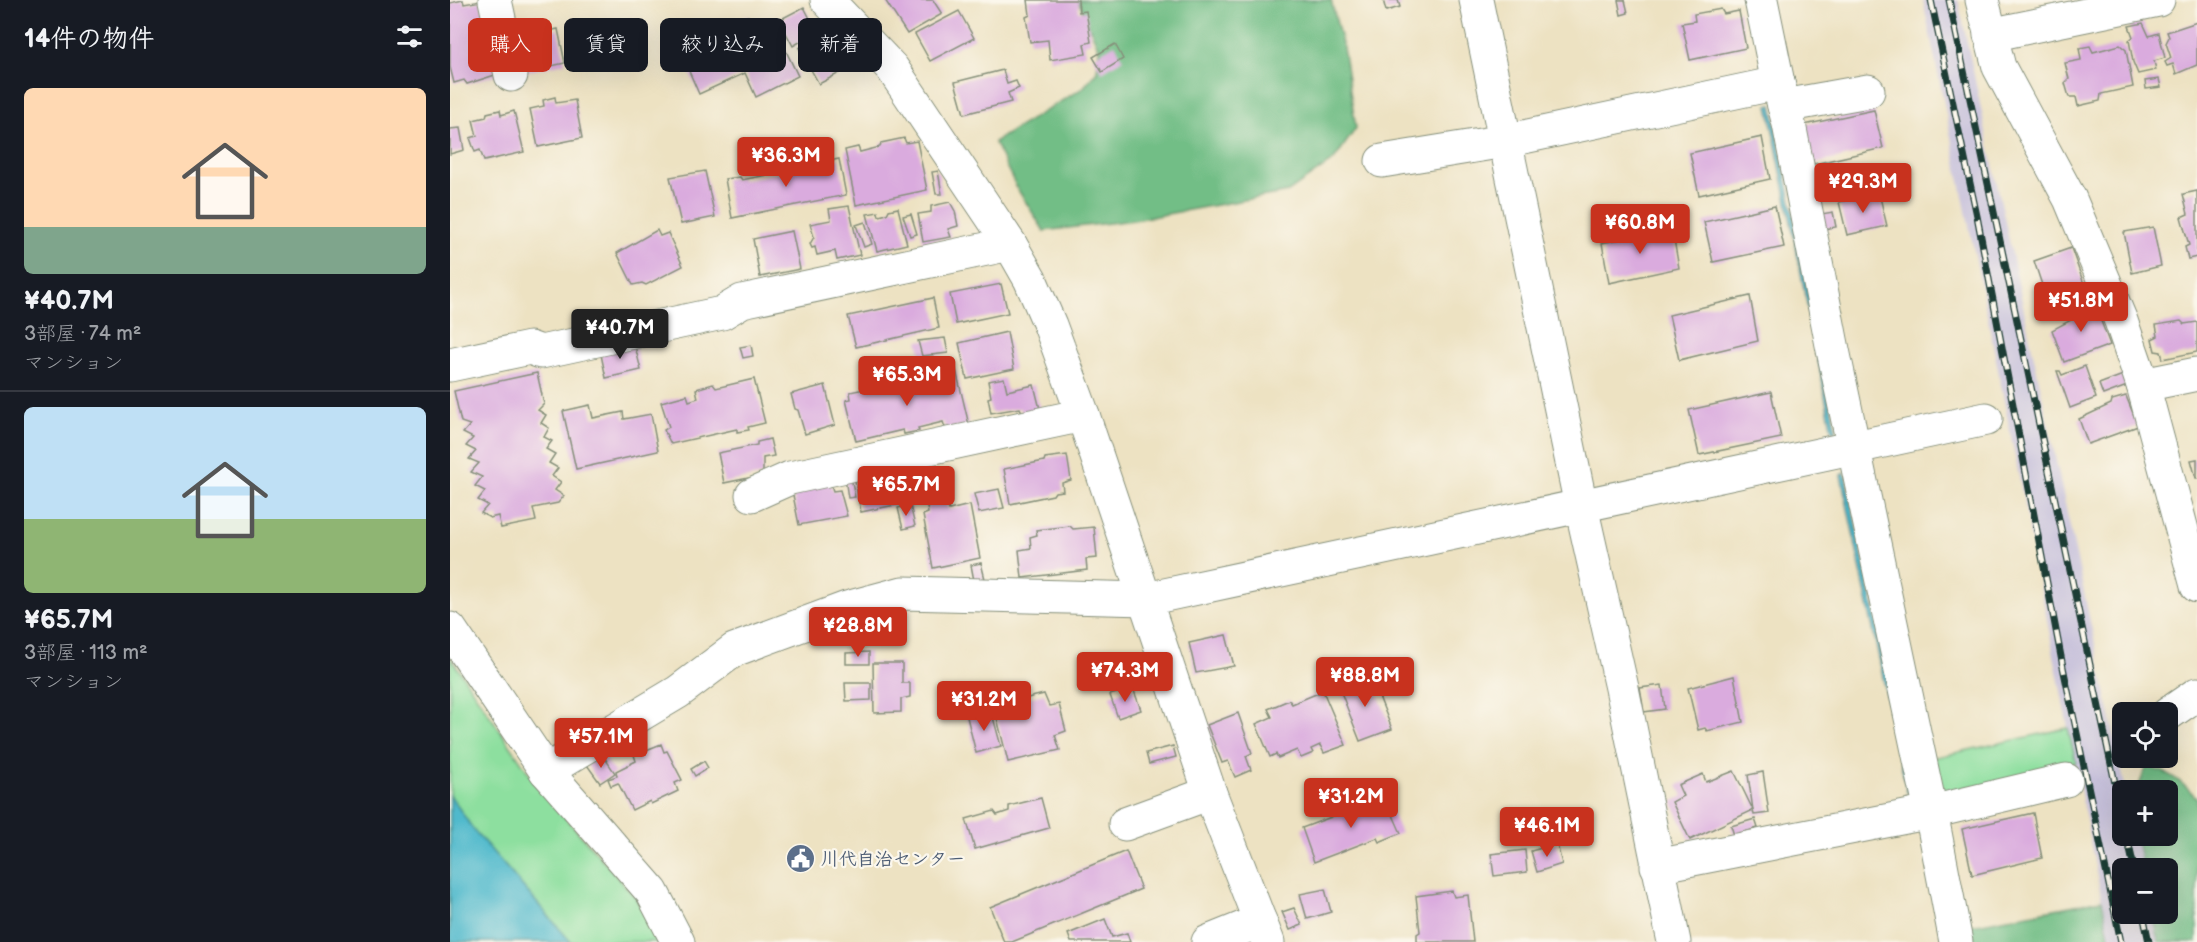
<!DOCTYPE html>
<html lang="ja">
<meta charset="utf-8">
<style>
body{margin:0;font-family:"Balsamiq Sans","Klee One",sans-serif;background:#20242c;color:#f1f3f6;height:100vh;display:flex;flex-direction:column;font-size:22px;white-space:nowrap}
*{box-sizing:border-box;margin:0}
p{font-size:20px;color:#9ea1a6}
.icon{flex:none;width:33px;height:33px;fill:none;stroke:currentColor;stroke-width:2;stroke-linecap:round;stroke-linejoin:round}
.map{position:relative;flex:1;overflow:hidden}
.details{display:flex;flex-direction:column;background:#171b24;width:450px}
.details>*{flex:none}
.guide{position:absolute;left:18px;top:18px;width:570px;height:54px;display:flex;gap:12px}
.controls{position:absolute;left:1662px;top:702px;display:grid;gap:12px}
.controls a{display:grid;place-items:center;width:66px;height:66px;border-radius:9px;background:#171b24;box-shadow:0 6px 24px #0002;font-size:30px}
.price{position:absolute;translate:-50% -51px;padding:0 14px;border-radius:6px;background:#c8321e;color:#fff;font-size:20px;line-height:39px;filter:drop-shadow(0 2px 3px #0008)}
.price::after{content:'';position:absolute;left:50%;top:36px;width:18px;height:14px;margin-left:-9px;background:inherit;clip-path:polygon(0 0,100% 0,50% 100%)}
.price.active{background:#222;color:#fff}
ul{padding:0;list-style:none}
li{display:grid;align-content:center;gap:12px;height:318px;padding:0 24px}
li+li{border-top:2px solid #363941}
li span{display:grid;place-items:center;height:186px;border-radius:9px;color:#555}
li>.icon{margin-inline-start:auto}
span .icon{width:108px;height:108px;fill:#fffc;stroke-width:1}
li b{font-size:26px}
h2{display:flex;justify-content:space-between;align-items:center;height:72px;padding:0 24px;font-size:26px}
.tag{padding:0 21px;border-radius:9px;background:#171b24;box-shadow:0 6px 24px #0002;font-size:21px;line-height:54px}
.tag.active{background:#c8321e;color:#fff}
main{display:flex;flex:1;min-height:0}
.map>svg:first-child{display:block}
</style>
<main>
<section class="details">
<h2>14件の物件<svg class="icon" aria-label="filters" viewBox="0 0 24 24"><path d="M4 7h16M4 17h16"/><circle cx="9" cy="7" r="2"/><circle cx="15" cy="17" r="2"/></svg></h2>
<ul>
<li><span style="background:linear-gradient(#ffd9b3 75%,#7fa58c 0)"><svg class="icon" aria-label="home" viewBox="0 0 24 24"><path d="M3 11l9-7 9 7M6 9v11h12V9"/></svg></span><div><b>¥40.7M</b><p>3部屋 · 74 m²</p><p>マンション</p></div></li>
<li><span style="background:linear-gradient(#bfe0f5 60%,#8fb573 0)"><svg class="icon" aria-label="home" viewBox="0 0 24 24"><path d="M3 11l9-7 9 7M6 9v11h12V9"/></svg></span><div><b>¥65.7M</b><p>3部屋 · 113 m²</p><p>マンション</p></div></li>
</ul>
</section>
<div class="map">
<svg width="1747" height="942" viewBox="0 0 1747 942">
<rect width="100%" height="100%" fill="#fbf7ec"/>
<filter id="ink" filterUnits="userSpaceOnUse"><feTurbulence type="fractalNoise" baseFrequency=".0167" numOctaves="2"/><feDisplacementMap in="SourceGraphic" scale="12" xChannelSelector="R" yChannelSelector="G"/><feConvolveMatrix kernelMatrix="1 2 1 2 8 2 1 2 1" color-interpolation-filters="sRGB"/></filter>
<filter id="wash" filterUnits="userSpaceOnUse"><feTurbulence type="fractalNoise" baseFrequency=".008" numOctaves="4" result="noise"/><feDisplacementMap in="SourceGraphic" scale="24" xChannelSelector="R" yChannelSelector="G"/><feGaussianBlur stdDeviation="1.35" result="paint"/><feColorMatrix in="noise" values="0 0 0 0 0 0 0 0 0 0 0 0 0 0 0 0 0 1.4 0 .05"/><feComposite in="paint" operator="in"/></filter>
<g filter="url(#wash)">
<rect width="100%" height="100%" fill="#ede2c2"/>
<!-- industrial -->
<polygon fill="#c6c0da" points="1473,0 1508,0 1676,790 1672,790 1672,836 1686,836 1693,868 1672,868 1672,914 1703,914 1709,942 1660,942 1543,344"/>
<!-- green -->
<g fill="#8ddf9f" stroke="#568e6a" stroke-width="1.5">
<polygon points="0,657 89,788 186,898 208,942 0,942"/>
<polygon points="1618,728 1626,762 1604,772 1494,798 1482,758"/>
</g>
<!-- forest -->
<g fill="#72be86" stroke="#487e5d" stroke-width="1.5">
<polygon points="628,0 881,0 893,48 906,128 884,160 838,192 684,220 594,231 568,190 544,142 633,88 647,71 649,49"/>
<path d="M1697 768C1718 770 1733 783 1747 798V942H1709L1703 914H1718V868H1693L1686 836H1718V790H1686C1692 783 1691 775 1697 768Z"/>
<polygon points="1652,900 1660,942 1520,942 1516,926"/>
</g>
<!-- water -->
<g fill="#4fb9cc" stroke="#377b80" stroke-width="1.5">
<polygon points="1318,105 1322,105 1386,431 1382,431"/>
<polygon points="1395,473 1463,792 1457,792 1391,475"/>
<polygon points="0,795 23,829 121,942 0,942"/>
</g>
<g id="blocks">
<!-- building -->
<g fill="#daabde">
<polygon points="13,0 14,4 31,1 48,74 17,84 14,80 4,83 0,67 0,3"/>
<polygon points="435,0 483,0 492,14 457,34"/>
<polygon points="578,0 628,0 629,12 636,11 641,42 634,44 636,54 600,60 598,40 580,42 576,17 580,15"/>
<polygon points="933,0 948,0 950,7 936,11"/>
<polygon points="1168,0 1175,0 1178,13 1171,15"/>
<polygon points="354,7 367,32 343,46 329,20"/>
<polygon points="1271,9 1274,14 1289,11 1296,48 1240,60 1232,23 1245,21 1244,14"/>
<polygon points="509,11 524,38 480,61 465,34"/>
<polygon points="298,16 319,56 335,49 348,76 306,97 295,73 249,94 232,55 243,51 237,40 261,29 263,33"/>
<polygon points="1747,22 1747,65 1726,74 1723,64 1717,66 1715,62 1721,58 1716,43 1719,37 1717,32"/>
<polygon points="1693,23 1699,36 1709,33 1715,58 1704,61 1706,70 1688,74 1683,62 1679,40 1683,37 1679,26"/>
<polygon points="108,29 115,63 74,72 65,34 83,30 85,34"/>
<polygon points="379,31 399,68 369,84 349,48"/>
<polygon points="665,44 673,59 652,72 643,57"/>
<polygon points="1670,45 1676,50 1683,87 1651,94 1650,101 1628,106 1626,97 1619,97 1615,83 1619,79 1615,63 1631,60 1629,48 1640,46 1643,52"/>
<polygon points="553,70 557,84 566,81 569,88 558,93 561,102 514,114 505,82"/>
<polygon points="1709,79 1711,87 1696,89 1695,81"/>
<polygon points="105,97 106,103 125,100 132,138 88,147 80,109 94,106 93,100"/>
<polygon points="50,110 51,115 64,111 74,152 34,161 30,150 25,152 20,138 27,136 23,120 36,117 37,113"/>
<polygon points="1424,110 1433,148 1364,164 1354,125"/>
<polygon points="10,128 14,150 0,154 0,129"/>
<polygon points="1312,137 1320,179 1249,195 1240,153"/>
<polygon points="454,138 456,143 467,141 477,190 406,205 395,150 408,147 410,152 430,147 431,143"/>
<polygon points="389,159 396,195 282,218 275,179 290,177 292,180 337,171 336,167 364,161 365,164"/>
<polygon points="255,171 265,217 231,224 220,177"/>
<polygon points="488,171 492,194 486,194 482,172"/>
<polygon points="1391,181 1393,193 1374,197 1372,186"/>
<polygon points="1747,191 1747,257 1738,259 1735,247 1739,245 1731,217 1738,214 1733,194"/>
<polygon points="1429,193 1437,226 1397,235 1389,202"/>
<polygon points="500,202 505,211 508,226 498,229 501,237 473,242 468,214 481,212 481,206"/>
<polygon points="399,206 410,255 387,260 385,251 367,255 365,247 362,248 360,244 364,237 360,224 381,220 379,209"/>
<polygon points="1325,206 1334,247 1263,262 1254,222"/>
<polygon points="448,208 457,244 427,251 417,214 428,212 429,216 437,214 439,210"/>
<polygon points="1383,212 1386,227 1374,229 1371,214"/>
<polygon points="461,214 467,234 460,236 453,216"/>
<polygon points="415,222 422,244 414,247 406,225"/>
<polygon points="1703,227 1711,266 1682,273 1674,232"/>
<polygon points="1222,228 1229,268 1159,283 1152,243"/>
<polygon points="207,230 210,236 218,233 233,266 196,285 192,283 183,285 167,253"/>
<polygon points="342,231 350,269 310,277 303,239"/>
<polygon points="1621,248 1634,284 1596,297 1584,261"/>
<polygon points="551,284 558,313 506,324 500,294"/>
<polygon points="1300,296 1308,341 1229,360 1219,315"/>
<polygon points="483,298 489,328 406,347 398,316"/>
<polygon points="1643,300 1660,345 1614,362 1602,330 1625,318 1621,309"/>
<polygon points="1731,321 1734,324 1747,322 1747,352 1713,359 1711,352 1705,351 1702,339 1708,336 1706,325"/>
<polygon points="557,332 564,369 517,379 509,343"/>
<polygon points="495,338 498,353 472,356 468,341"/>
<polygon points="184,342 191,370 156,378 150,350"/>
<polygon points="301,345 303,356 293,358 290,347"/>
<polygon points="1635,366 1646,398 1620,408 1607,371 1610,371 1612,375"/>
<polygon points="506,370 519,425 496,430 493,422 468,428 469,431 454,434 453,430 406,441 396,400 401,399 400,392 479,375 481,381 484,380 485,390 497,388 495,373"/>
<polygon points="87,373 94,404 88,410 96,415 91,423 99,428 94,437 102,441 96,449 105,454 99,463 108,468 102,476 111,482 105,490 114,496 108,503 83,508 86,521 51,528 48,516 40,518 31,513 38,505 28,500 35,491 25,486 32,477 21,472 29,463 19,459 26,451 16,446 23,438 13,433 20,425 11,422 4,391"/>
<polygon points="1673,375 1677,386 1653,395 1649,384"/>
<polygon points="554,378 557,391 584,385 591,413 575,418 570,408 541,413 538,398 541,397 538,381"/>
<polygon points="304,379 315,423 298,427 299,430 287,432 287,429 221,444 214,430 219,427 211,402 237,395 239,401 248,398 246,389 263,384 266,388"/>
<polygon points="375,385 385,425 355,434 348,410 345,409 341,394"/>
<polygon points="1321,392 1331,438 1249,455 1239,410"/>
<polygon points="1676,396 1688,426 1638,444 1629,419 1661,404 1662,400"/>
<polygon points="140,405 143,418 173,412 174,419 201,414 208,451 126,469 113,411"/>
<polygon points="320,439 324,456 313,458 313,475 274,483 268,453 307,445 307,442"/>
<polygon points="617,455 621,480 612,483 613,491 605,492 603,495 560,504 554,469 594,461 595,458"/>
<polygon points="1747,459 1747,478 1746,478 1741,460"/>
<polygon points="453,466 460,502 411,512 405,481 422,479 422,473"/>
<polygon points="401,477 405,497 398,498 395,478"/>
<polygon points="380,482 383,491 390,490 397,516 349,525 342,490"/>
<polygon points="549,489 554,508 529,513 524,494"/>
<polygon points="496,502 499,510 520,505 530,558 483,568 473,515 478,513 477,506"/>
<polygon points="460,505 465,526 453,529 448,508"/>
<polygon points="620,526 623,529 644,527 647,558 636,559 637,570 572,578 569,550 581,548 580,537 587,535 586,530"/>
<polygon points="531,563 536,583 525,586 521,565"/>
<polygon points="776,635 784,666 746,673 739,643"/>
<polygon points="419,652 419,664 396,664 396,653"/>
<polygon points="423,663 452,663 452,683 460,683 460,697 451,699 451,712 424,713"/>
<polygon points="920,674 942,729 910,741 889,687"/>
<polygon points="1284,676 1293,722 1257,731 1255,728 1248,730 1238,688"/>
<polygon points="395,683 421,683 421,700 396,701"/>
<polygon points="1212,685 1215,709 1194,712 1190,688"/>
<polygon points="683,688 691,710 668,718 660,695"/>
<polygon points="873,691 896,745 874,753 870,745 861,749 863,753 851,758 847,750 828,758 826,754 820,757 806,724 822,717 818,709 839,700 842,704"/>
<polygon points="594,694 599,706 609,704 616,731 605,735 610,750 558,762 544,706"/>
<polygon points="541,710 551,746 526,753 517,717"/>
<polygon points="788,713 802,753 796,756 801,770 785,777 778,761 772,763 757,725"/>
<polygon points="211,744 214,752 217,751 232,780 225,783 228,791 201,804 200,801 182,810 168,783 161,786 158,779 167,776 166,771 186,761 184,755"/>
<polygon points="723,746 726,757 699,764 696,753"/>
<polygon points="152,754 165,773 150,783 137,765"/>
<polygon points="254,761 258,768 245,776 241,769"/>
<polygon points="1284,771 1303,810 1298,775 1313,772 1319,813 1304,815 1303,810 1240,840 1222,802 1233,796 1228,785 1253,774 1256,782"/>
<polygon points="935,797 951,833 929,842 927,838 864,862 852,828"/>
<polygon points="591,798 599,828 525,849 516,819 544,811 547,815 559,811 559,806"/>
<polygon points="1583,813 1592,858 1522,875 1512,829"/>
<polygon points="1305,819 1308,828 1284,835 1281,826"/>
<polygon points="1107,844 1112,864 1087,872 1081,851"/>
<polygon points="1075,850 1077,872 1044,876 1041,854"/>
<polygon points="676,851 691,889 562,942 554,942 540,907"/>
<polygon points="875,889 881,912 857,919 850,894"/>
<polygon points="1002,891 1004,897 1018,895 1023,942 967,942 967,934 970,932 966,896"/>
<polygon points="844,908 852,925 840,930 832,912"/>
<polygon points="655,919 662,937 677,933 680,942 621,942 618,934"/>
</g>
</g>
</g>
<g filter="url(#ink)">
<use href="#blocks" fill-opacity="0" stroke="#86907b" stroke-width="1.5"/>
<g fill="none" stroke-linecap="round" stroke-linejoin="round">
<defs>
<g id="minor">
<polyline points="45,0 61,75"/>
<polyline points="377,0 442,68 560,244 580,279 600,325 633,415 760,793 818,942"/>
<polyline points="1026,0 1131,506 1172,688 1224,942"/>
<polyline points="1311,0 1328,83 1339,124 1383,350 1481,812 1506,942"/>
<polyline points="1532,0 1549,67 1620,199 1671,321 1693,385 1747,374"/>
<polyline points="1540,35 1708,0"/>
<polyline points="1334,106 1418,91"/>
<polyline points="932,161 1055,141 1328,83"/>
<polyline points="0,365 80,348 91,352 272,313 292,301 560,244"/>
<polyline points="1693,385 1747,586"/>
<polyline points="302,495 340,478 633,415"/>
<polyline points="0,629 96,771 202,892 228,942"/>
<polyline points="1718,714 1747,694"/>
<polyline points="96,771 228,692 284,650 397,608 453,593 696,599 1536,419"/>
<polyline points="675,824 760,793"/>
<polyline points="1207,866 1481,812 1616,780"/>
<polyline points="758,942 810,921"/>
</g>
</defs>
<!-- minor casing -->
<use href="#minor" stroke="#86907b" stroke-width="35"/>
<!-- minor -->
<use href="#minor" stroke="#fff" stroke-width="33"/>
<defs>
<g id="rail">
<polyline points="1481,0 1527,216 1613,667 1671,942"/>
<polyline points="1499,0 1672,816"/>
<polyline points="1677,836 1684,868"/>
<polyline points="1693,914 1699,942"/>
</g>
</defs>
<!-- rail casing -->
<use href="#rail" stroke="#1f3d34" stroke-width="7"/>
<!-- rail -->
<use href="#rail" stroke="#fbf7ec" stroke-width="4.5" stroke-dasharray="14" stroke-linecap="butt"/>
</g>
</g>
<!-- icons -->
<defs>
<symbol id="civic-disc" viewBox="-11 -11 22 22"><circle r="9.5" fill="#5c6f8a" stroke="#fbf7ec"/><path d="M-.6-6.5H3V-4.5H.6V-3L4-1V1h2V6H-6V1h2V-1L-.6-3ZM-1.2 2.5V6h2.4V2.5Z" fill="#fff"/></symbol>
</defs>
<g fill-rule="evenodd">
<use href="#civic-disc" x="334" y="842" width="33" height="33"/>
</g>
<g text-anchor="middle" stroke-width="4.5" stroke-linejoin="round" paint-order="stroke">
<!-- service labels -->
<g font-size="18" font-weight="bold" fill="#4e5e75" stroke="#fbf7ec" text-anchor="start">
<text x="371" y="865">川代自治センター</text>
</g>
</g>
</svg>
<div class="controls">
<a><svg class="icon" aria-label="locate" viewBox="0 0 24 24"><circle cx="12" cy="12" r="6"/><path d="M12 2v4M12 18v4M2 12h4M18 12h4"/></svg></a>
<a>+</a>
<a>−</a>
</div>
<b class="price" style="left:336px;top:188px">¥36.3M</b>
<b class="price" style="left:1413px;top:214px">¥29.3M</b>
<b class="price" style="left:1190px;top:255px">¥60.8M</b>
<b class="price" style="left:1631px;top:333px">¥51.8M</b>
<b class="price active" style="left:170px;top:360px">¥40.7M</b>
<b class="price" style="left:457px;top:407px">¥65.3M</b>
<b class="price" style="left:456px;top:517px">¥65.7M</b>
<b class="price" style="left:408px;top:658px">¥28.8M</b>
<b class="price" style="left:675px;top:703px">¥74.3M</b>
<b class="price" style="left:915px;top:708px">¥88.8M</b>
<b class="price" style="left:534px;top:732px">¥31.2M</b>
<b class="price" style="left:151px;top:769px">¥57.1M</b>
<b class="price" style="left:901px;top:829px">¥31.2M</b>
<b class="price" style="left:1097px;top:858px">¥46.1M</b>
<div class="guide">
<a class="tag active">購入</a>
<a class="tag">賃貸</a>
<a class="tag">絞り込み</a>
<a class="tag">新着</a>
</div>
</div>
</main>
